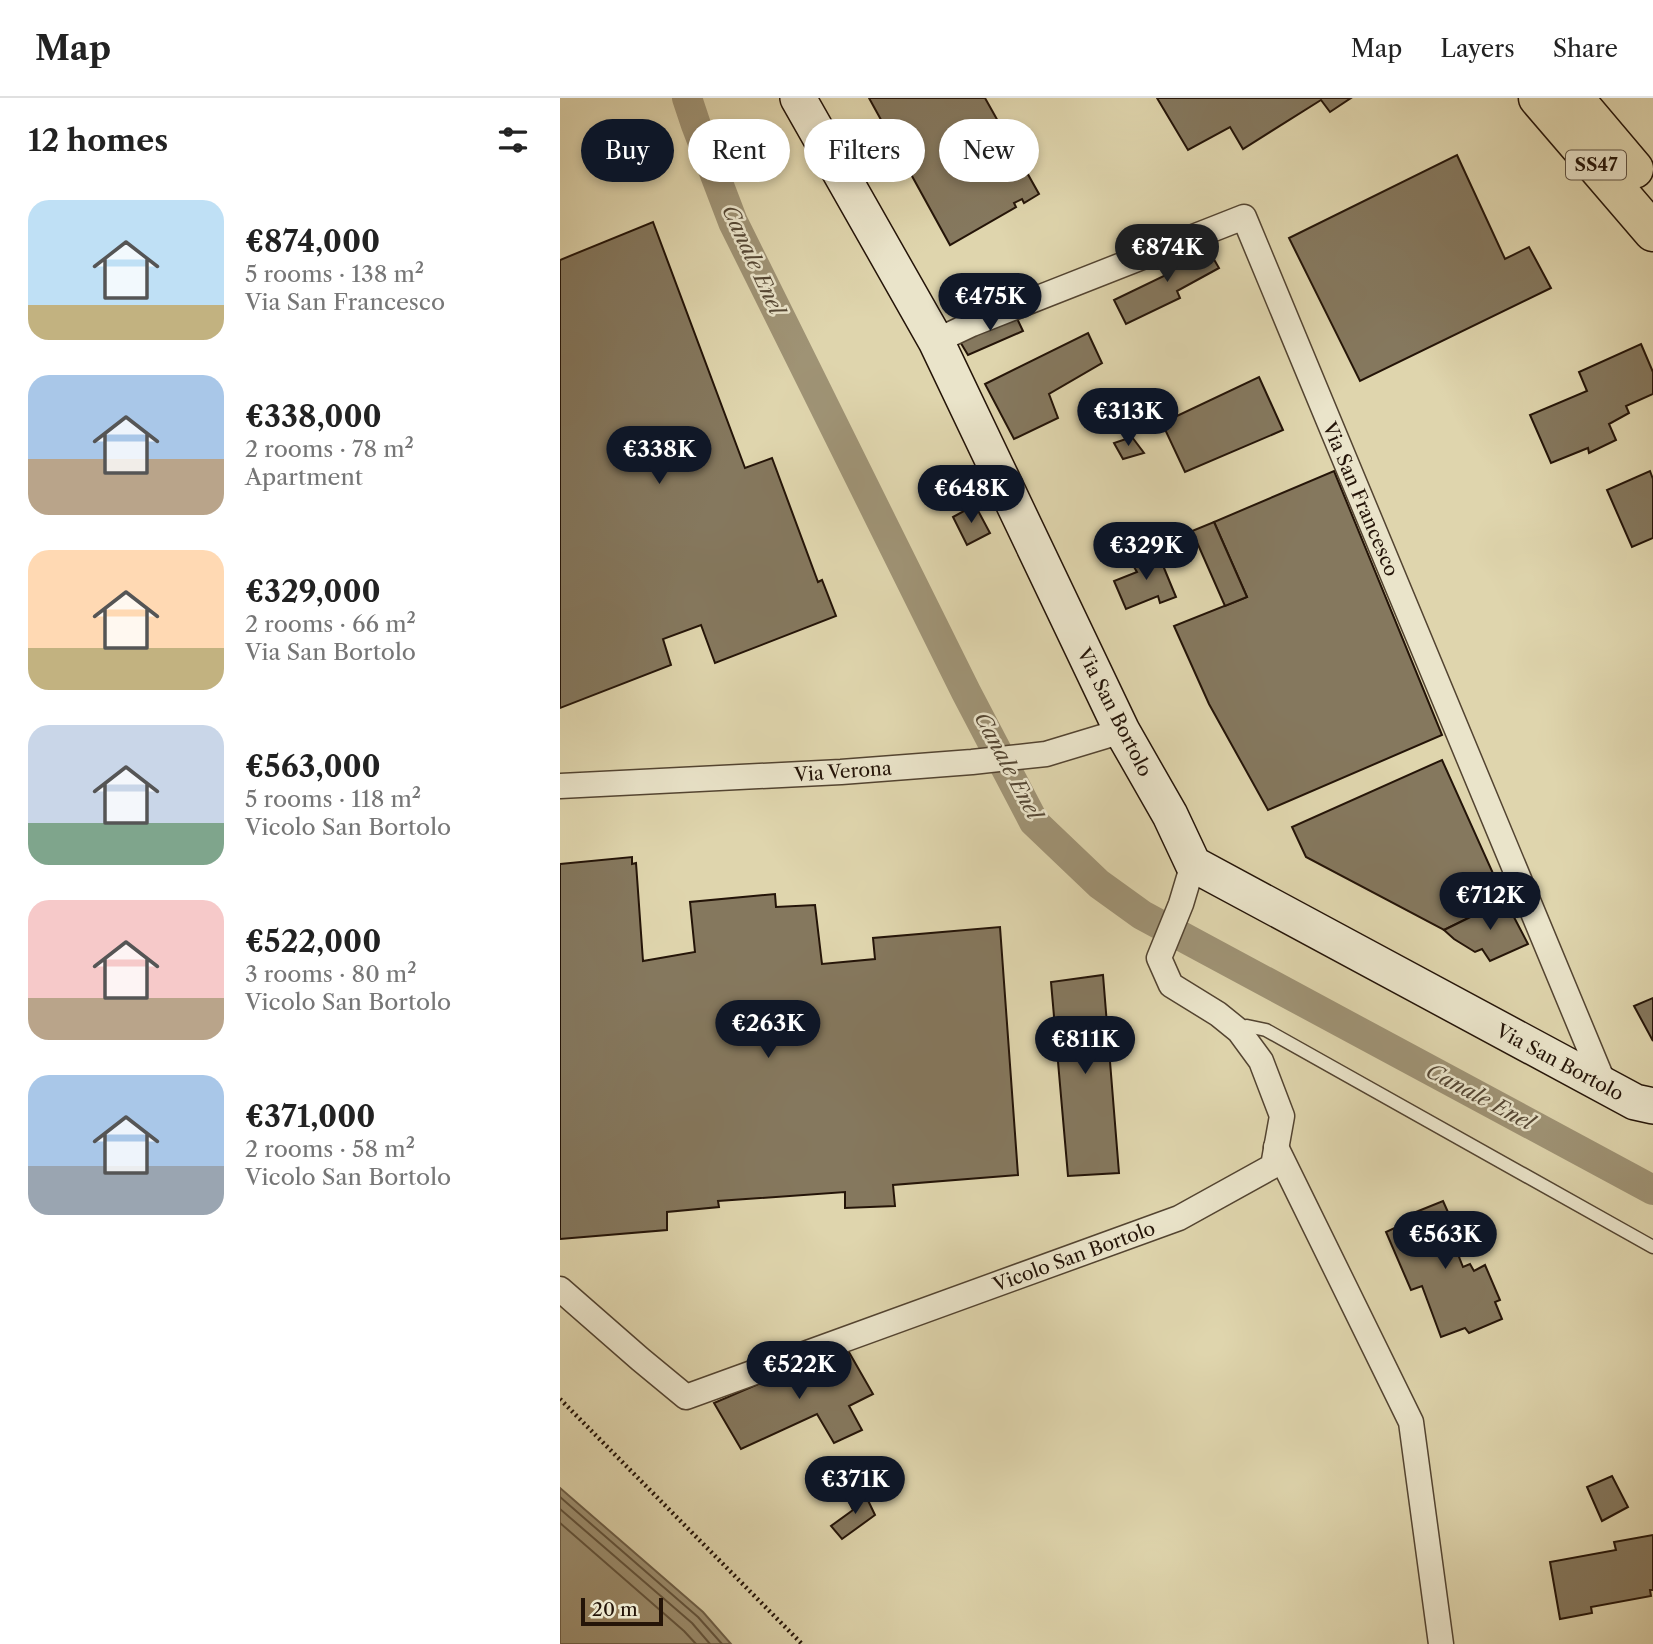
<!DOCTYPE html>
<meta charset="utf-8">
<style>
body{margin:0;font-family:"Libre Caslon Text",serif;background:#f6f6f6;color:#222;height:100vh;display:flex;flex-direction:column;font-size:26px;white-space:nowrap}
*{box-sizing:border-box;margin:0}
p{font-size:23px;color:#767676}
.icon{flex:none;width:38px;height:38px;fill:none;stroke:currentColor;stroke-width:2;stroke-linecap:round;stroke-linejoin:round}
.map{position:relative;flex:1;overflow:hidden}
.drawer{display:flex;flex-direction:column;background:#fff;width:560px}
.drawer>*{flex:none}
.guide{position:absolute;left:21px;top:21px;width:665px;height:63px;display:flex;gap:14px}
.scale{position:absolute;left:21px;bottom:18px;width:82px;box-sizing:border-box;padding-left:7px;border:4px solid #241408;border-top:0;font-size:19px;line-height:24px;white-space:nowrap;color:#241408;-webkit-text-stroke:5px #eae4ca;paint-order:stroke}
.price{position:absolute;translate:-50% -60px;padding:0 16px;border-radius:24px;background:#111827;color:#fff;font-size:23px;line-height:46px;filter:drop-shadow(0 2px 4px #0008)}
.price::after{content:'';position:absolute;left:50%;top:42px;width:21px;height:16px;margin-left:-10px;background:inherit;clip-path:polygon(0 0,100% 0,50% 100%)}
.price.selected{background:#222;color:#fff}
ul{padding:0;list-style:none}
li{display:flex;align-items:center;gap:21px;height:175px;padding:0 28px}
li span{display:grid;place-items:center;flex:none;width:196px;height:140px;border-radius:21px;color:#555}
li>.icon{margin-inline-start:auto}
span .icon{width:84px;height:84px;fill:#fffc;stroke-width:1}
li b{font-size:30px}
h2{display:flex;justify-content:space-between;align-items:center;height:84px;padding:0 28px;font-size:30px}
.pill{padding:0 24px;border-radius:32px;background:#fff;box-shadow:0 4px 10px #0003;font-size:24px;line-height:63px}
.pill.selected{background:#111827;color:#fff}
header{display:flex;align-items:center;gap:42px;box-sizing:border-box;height:98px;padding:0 35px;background:#fff;border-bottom:2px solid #e0e0e0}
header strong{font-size:33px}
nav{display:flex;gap:38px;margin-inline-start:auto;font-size:24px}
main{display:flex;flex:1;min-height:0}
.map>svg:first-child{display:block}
</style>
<header>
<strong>Map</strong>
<nav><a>Map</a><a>Layers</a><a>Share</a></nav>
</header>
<main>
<section class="drawer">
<h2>12 homes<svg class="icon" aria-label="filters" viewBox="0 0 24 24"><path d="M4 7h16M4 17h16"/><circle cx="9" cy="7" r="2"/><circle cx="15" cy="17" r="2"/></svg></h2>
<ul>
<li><span style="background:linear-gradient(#bfe0f5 75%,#c2b280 0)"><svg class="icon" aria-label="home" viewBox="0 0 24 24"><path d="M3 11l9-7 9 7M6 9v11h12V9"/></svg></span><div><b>€874,000</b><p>5 rooms · 138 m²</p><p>Via San Francesco</p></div></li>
<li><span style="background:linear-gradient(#a9c7e8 60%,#b9a48a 0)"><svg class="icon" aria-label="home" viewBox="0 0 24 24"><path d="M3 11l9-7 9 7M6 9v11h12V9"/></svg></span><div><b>€338,000</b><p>2 rooms · 78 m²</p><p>Apartment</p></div></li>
<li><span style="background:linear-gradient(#ffd9b3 70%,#c2b280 0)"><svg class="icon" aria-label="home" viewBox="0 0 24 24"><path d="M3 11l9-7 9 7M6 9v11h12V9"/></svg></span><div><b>€329,000</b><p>2 rooms · 66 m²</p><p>Via San Bortolo</p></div></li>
<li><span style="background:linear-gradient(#c9d6e8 70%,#7fa58c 0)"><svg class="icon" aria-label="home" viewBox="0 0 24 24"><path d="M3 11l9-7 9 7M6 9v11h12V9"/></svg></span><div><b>€563,000</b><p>5 rooms · 118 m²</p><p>Vicolo San Bortolo</p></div></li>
<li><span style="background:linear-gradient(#f6c9c9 70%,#b9a48a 0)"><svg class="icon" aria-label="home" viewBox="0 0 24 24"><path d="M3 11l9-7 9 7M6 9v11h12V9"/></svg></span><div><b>€522,000</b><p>3 rooms · 80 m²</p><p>Vicolo San Bortolo</p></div></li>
<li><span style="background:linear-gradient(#a9c7e8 65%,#9aa5b1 0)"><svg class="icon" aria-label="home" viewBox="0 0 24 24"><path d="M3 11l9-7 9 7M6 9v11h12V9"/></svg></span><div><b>€371,000</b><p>2 rooms · 58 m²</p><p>Vicolo San Bortolo</p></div></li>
</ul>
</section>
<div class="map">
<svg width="1093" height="1546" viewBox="0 0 1093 1546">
<rect width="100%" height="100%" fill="#dfd5ad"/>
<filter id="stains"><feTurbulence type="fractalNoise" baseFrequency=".00286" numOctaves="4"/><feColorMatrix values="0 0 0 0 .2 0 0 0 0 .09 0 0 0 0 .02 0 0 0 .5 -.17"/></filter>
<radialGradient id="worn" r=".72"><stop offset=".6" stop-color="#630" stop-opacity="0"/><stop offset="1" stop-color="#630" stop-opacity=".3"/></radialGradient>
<!-- water -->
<polygon fill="#9f9375" stroke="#6e6049" stroke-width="2" points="0,1390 143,1514 171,1546 0,1546"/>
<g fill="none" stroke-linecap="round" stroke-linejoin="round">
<!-- shore -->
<g stroke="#62543e" stroke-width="2">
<polyline points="0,1399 138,1519 162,1546"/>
<polyline points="0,1411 132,1525 150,1546"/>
<polyline points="0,1425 124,1533 136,1546"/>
</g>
<!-- canal -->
<polyline stroke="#9f9375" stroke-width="30" points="127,0 136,27 173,124 406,594 474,724 539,786 582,817 1093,1092"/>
</g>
<!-- building -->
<g fill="#85785e" stroke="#241408" stroke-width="2">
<polygon points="309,0 425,0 479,96 464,105 462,101 454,105 456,109 390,147"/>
<polygon points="597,0 791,0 770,14 761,2 683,51 670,29 628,52"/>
<polygon points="897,57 945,161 969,149 991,190 800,283 729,140"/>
<polygon points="93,124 185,370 212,360 258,484 262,482 276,518 155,565 141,527 103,541 111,567 0,610 0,162"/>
<polygon points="645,146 659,170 617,193 620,200 566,226 554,202 606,177 603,166"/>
<polygon points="453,212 463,233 408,257 396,237"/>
<polygon points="528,235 542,265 489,296 498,320 454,341 425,286"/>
<polygon points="1081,246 1093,274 1093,296 1066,308 1069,315 1049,326 1056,342 1029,355 1028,350 991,365 970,317 1027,293 1019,274"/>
<polygon points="699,279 723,332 625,374 602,325"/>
<polygon points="572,339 584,355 563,361 554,345"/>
<polygon points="774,373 882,637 708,712 649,606 614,528 687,499 654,424"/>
<polygon points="1090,373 1093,381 1093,440 1072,449 1047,392"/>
<polygon points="415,407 430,435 407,447 393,419"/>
<polygon points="654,424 687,499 665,508 632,433"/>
<polygon points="597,453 616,499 600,505 598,498 566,511 554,483 577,474 571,464"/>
<polygon points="882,662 945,802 884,832 746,759 732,729"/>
<polygon points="72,759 72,766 76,765 83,863 135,854 130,804 215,796 216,809 255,807 262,866 315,861 313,840 440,829 458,1077 333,1087 335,1108 285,1110 285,1094 158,1103 159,1109 107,1114 107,1132 0,1141 0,766"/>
<polygon points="945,802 968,846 930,863 922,851 915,854 894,841 884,832"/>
<polygon points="543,877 559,1075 508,1078 491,884"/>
<polygon points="1093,900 1093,943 1074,908"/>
<polygon points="883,1103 891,1121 895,1117 911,1152 899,1159 903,1169 910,1166 914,1173 925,1167 940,1202 935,1204 942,1221 909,1235 905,1230 881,1239 862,1188 851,1192 826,1134 852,1122 851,1116"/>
<polygon points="286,1249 313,1296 289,1308 302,1332 274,1345 257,1316 181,1351 154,1305"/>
<polygon points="1052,1378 1068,1409 1042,1423 1027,1389"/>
<polygon points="304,1394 315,1417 282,1441 271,1428 293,1412 289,1404"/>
<polygon points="1093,1437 1093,1492 1090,1492 1091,1498 1031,1509 1032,1515 1000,1521 990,1464 1056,1452 1054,1444"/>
</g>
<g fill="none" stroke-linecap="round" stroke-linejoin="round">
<defs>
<polyline id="lane" points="679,933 687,928 706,932 1093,1149"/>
<g id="street">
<polyline points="376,243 412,226 684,119 1045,988"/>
<polyline points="0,688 281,674 412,664 486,656 562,633"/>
<polyline points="716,1049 851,1324 881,1546"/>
<polyline points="0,1191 80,1261 126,1299 619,1120 713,1068 722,1018 701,963 679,933 658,916 611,887 599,860 621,806 633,766"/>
</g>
<polyline id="secondary" points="238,0 376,243 562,633 610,717 633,766 1075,1004 1093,1008"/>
<g id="highway">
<polyline points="978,0 1093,134"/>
<polyline points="1014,0 1074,71"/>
</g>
</defs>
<!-- lane casing -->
<use href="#lane" stroke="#534431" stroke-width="15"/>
<!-- street casing -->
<use href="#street" stroke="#534431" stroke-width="27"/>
<!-- secondary casing -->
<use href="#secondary" stroke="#241408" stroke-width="38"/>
<!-- highway casing -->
<use href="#highway" stroke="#241408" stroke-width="41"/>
<!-- path -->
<polyline stroke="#241408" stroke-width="4.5" stroke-dasharray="2 3.5" stroke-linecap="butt" points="0,1301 242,1546"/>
<!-- lane -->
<use href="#lane" stroke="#eae4ca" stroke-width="12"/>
<!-- street -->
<use href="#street" stroke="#eae4ca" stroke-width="24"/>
<!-- secondary -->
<use href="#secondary" stroke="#eae4ca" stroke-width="35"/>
<!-- highway -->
<use href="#highway" stroke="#dfd5ad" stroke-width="38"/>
</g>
<g text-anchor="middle" stroke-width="5" stroke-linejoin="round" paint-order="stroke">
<!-- shield labels -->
<rect fill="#eae4ca" stroke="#5f5242" stroke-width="2" x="1006" y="52.5" width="60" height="29" rx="5"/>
<g font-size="18" font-weight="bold" fill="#241408">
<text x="1036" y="73">SS47</text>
</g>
<!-- street labels -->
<g font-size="19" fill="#241408" stroke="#eae4ca">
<text transform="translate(801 401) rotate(67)" y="7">Via San Francesco</text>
<text transform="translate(555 614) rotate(63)" y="7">Via San Bortolo</text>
<text transform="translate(283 673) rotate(-4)" y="7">Via Verona</text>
<text transform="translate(1000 964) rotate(28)" y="7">Via San Bortolo</text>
<text transform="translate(514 1158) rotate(-20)" y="7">Vicolo San Bortolo</text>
</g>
<!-- water labels -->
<g font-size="21" font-style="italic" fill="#554734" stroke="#eae4ca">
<text transform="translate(193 162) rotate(65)" y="7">Canale Enel</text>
<text transform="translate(448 668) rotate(62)" y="7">Canale Enel</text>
<text transform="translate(920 999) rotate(28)" y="7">Canale Enel</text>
</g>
</g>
<rect width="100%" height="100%" filter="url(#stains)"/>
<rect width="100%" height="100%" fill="url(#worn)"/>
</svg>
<div class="scale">20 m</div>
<b class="price selected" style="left:607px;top:186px">€874K</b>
<b class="price" style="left:430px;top:235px">€475K</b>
<b class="price" style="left:568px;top:350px">€313K</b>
<b class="price" style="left:99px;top:388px">€338K</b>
<b class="price" style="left:411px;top:427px">€648K</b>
<b class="price" style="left:586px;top:484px">€329K</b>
<b class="price" style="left:930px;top:834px">€712K</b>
<b class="price" style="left:208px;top:962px">€263K</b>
<b class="price" style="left:525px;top:978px">€811K</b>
<b class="price" style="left:885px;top:1173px">€563K</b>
<b class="price" style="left:239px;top:1303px">€522K</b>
<b class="price" style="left:295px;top:1418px">€371K</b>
<div class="guide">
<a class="pill selected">Buy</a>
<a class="pill">Rent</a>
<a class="pill">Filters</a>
<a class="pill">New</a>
</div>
</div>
</main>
